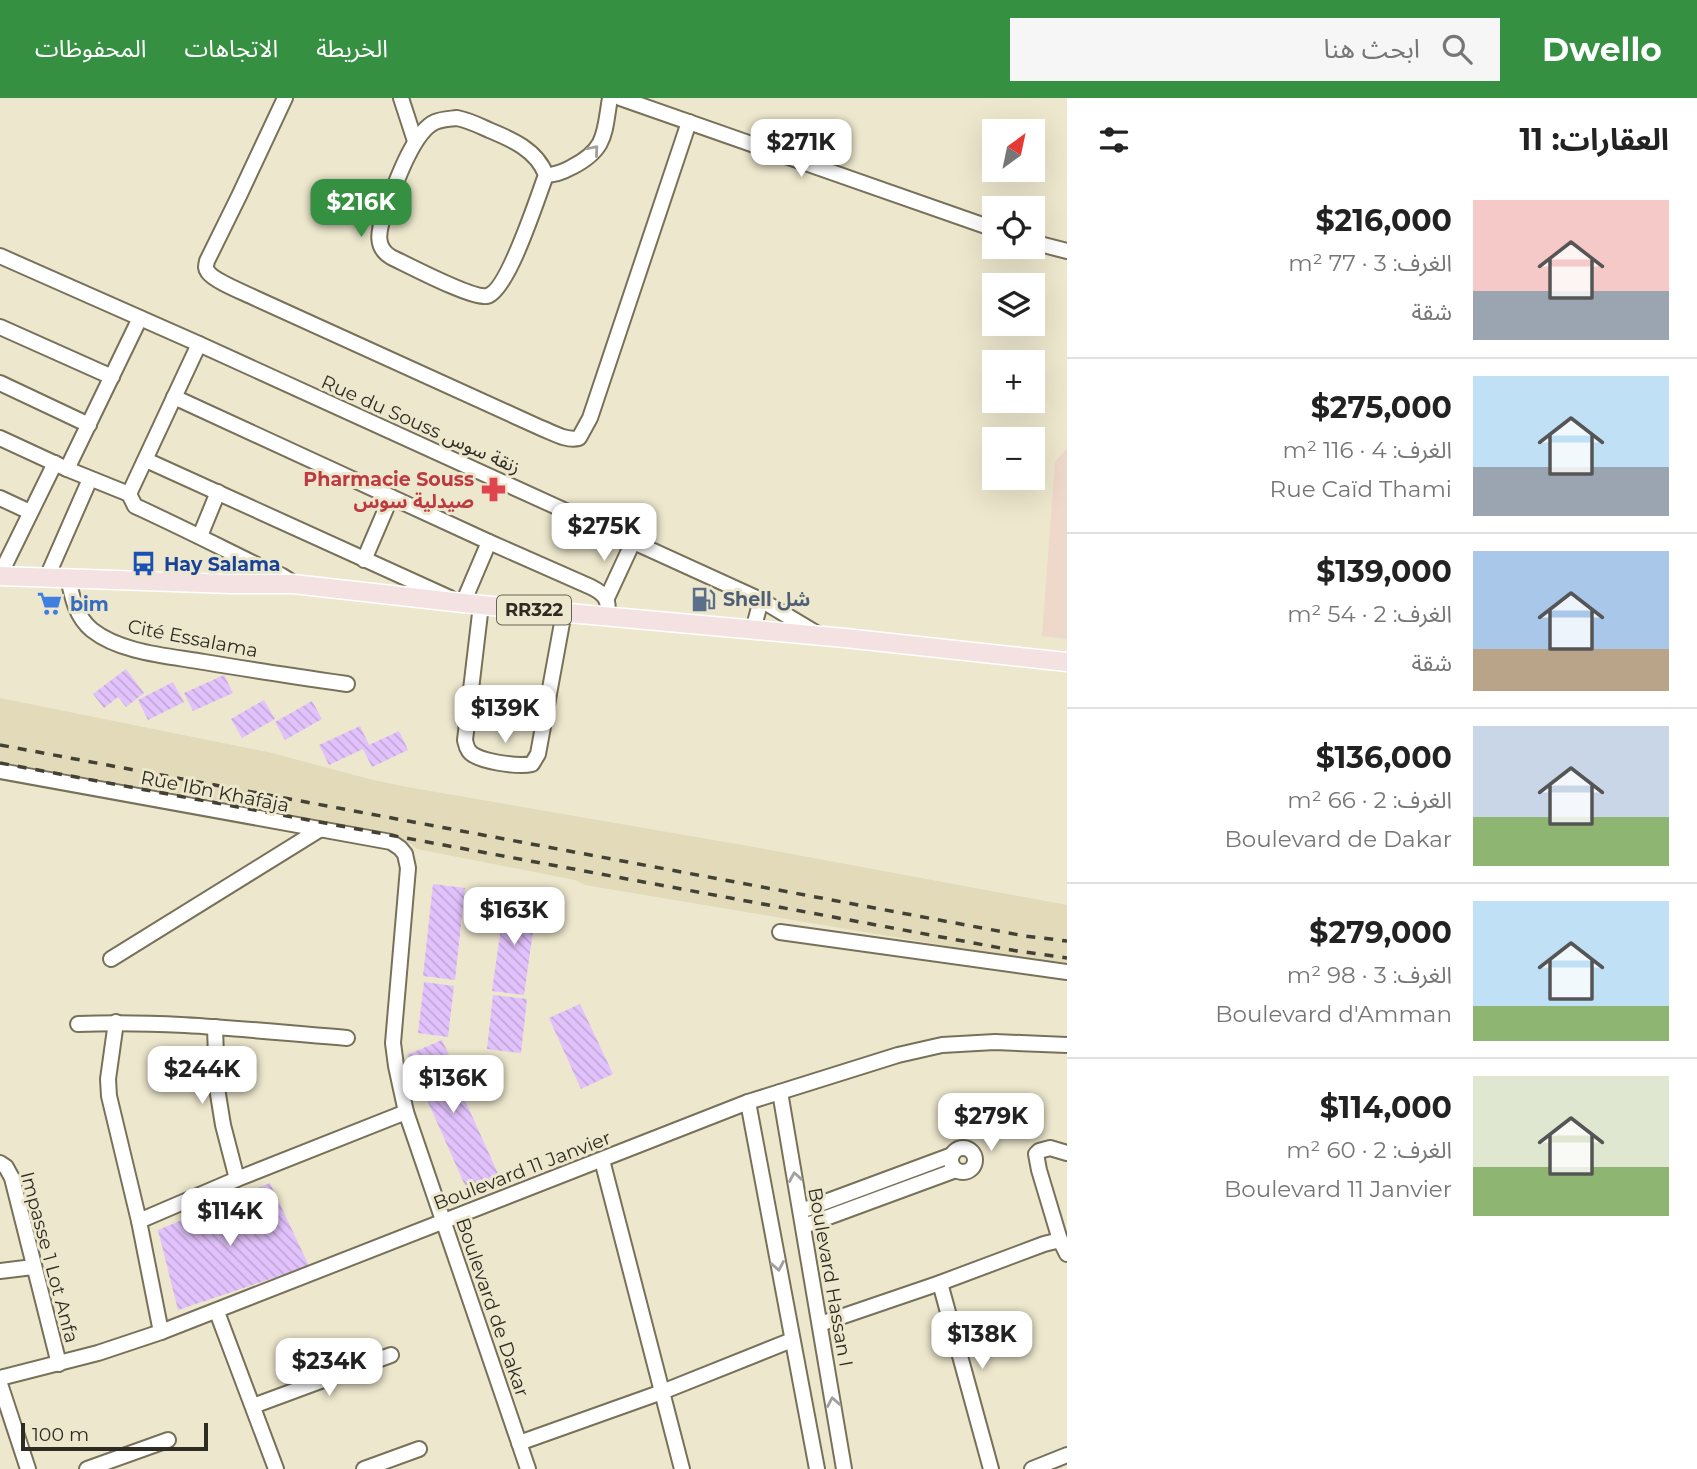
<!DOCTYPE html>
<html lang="ar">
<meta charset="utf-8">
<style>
body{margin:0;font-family:Montserrat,"Noto Sans Arabic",sans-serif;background:#f6f6f6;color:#222;direction:rtl;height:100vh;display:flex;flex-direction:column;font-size:26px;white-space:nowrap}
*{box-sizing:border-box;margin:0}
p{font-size:23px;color:#767676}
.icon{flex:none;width:38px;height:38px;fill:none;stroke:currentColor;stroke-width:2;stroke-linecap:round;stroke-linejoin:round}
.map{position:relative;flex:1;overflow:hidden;direction:ltr}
.drawer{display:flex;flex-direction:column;background:#fff;width:630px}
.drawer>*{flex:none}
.needle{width:46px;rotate:33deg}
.fabs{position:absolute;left:982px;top:21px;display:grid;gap:14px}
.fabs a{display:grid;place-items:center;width:63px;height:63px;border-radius:0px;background:#fff;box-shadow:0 7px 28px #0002;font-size:35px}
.scale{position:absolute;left:21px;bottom:18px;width:187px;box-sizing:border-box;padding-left:7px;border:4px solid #2e2c22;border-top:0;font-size:19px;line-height:24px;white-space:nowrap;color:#2e2c22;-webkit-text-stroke:5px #ede7cd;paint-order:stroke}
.price{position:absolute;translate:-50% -60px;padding:0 16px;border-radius:14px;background:#fff;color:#222;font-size:23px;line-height:46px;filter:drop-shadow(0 2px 4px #0008)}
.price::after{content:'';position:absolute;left:50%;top:42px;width:21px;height:16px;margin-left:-10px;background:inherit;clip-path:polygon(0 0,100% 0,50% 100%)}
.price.active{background:#359042;color:#fff}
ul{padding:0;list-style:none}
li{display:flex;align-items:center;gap:21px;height:175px;padding:0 28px}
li+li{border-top:2px solid #e0e0e0}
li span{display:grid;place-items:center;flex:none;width:196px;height:140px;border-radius:0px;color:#555}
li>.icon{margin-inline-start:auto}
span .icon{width:84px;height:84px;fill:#fffc;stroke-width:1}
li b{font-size:30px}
h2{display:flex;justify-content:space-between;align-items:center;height:84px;padding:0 28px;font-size:30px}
header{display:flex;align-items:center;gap:42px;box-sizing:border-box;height:98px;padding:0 35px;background:#359042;color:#fff}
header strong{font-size:33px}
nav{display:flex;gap:38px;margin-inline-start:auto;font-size:24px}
.search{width:490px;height:63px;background:#f6f6f6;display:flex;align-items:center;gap:18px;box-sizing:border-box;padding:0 24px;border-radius:0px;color:#767676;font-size:26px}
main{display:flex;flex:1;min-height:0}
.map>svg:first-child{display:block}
</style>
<header>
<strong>Dwello</strong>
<div class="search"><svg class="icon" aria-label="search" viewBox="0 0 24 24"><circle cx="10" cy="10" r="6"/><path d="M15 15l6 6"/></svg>ابحث هنا</div>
<nav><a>الخريطة</a><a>الاتجاهات</a><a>المحفوظات</a></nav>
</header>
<main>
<section class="drawer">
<h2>العقارات: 11<svg class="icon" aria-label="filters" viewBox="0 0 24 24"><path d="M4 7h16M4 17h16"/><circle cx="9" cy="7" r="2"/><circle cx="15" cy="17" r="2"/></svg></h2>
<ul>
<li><span style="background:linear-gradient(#f6c9c9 65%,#9aa5b1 0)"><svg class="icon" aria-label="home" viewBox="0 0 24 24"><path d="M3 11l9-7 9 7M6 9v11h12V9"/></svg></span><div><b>$216,000</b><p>الغرف: 3 · 77 m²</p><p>شقة</p></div></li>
<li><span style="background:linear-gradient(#bfe0f5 65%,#9aa5b1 0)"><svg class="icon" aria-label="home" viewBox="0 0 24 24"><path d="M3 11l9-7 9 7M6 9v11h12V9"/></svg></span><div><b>$275,000</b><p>الغرف: 4 · 116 m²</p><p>Rue Caïd Thami</p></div></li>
<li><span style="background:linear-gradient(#a9c7e8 70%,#b9a48a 0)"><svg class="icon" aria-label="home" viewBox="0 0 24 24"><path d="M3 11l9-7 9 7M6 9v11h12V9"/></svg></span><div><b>$139,000</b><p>الغرف: 2 · 54 m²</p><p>شقة</p></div></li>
<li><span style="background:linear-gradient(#c9d6e8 65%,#8fb573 0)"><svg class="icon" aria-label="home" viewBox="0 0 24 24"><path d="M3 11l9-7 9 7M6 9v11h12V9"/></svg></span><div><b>$136,000</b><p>الغرف: 2 · 66 m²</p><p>Boulevard de Dakar</p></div></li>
<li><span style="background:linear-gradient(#bfe0f5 75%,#8fb573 0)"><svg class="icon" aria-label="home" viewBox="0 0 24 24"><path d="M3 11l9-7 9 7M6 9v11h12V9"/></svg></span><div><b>$279,000</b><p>الغرف: 3 · 98 m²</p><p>Boulevard d'Amman</p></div></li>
<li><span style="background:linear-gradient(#dfe7d0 65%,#8fb573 0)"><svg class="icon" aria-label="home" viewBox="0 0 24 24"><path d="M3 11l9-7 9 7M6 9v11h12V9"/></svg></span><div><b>$114,000</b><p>الغرف: 2 · 60 m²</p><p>Boulevard 11 Janvier</p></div></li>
</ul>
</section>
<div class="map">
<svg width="1067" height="1371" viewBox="0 0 1067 1371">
<defs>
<pattern id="building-back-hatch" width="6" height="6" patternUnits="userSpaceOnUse" patternTransform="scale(1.75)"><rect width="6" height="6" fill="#e2c2fc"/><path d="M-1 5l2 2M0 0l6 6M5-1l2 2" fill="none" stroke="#c2a7d8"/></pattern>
</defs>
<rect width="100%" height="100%" fill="#ede7cd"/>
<!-- education -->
<polygon fill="#edd8ca" points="1067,350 1067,541 1042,538 1055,364"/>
<!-- built -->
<polygon fill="#e2dab9" points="0,600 272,655 373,682 407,689 754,749 1067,807 1067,868 585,787 575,782 417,751 411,746 0,669"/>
<!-- building -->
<g fill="url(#building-back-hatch)">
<polygon points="126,571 144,595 126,609 118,599 104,610 93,596"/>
<polygon points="224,577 233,595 193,613 184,595"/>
<polygon points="173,584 184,604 148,622 138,602"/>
<polygon points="264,602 275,621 242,640 231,621"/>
<polygon points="312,603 322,621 285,642 275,624"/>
<polygon points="360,628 369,647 399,633 408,652 372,669 363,651 329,667 319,647"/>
<polygon points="433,786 465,790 455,882 423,878"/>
<polygon points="505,801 537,805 524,897 492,893"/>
<polygon points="424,884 454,888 448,939 418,935"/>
<polygon points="493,897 527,901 521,955 487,951"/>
<polygon points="580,906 613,976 581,991 549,920"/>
<polygon points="442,942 463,987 459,989 500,1080 468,1094 407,957"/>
<polygon points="270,1085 309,1168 178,1212 158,1132"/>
</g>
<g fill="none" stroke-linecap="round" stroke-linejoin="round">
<defs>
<g id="minor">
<path d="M285 0 239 98 207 163C206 168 205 170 208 174 214 183 245 195 255 200L541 330C554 335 566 343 579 340L590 320 689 24"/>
<polyline points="401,0 415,43"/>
<polyline points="620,0 994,131"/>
<path d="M457 20C468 22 478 27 489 32 511 41 537 52 546 77 538 98 508 193 487 198 472 201 408 167 391 159 374 149 379 132 384 116 393 93 412 34 435 24 442 21 449 21 457 20Z"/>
<path d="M546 77C556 77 563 74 572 69 607 51 604 35 610 0"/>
<polyline points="1032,144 1067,153"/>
<polyline points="0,158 199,246 761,502 821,538"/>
<polyline points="0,229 112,279"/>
<polyline points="0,285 89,327"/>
<path d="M174 299 489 444 591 489C605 496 610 502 607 518"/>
<path d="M0 340 67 371 129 396 135 408C177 427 218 448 259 468 271 474 284 476 293 486"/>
<polyline points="146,362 450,500"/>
<polyline points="67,371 140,220"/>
<polyline points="129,396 199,246"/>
<polyline points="0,400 30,414"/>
<polyline points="200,438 218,394"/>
<polyline points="364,462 391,399"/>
<polyline points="0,477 55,365"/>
<polyline points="47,479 90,381"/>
<path d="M68 480C72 499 76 519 92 532 121 555 169 558 204 564 251 572 299 579 347 586"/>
<polyline points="607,500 633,444"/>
<polyline points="463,505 489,444"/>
<path d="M481 507 465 642C466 646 466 649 469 653 477 664 519 669 532 666L538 656 564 514"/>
<polyline points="753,532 761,502"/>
<polyline points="0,673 391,744 400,750 405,756 408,770 393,945 396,968 406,1014 528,1371"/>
<polyline points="780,834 1067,874"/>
<polyline points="111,861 319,732"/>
<polyline points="116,924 108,981 109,998 139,1123 161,1234"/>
<path d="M78 926C168 922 258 933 347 940"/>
<polyline points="215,929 217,990 223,1027 237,1081"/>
<polyline points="780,994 844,1371"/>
<polyline points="748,1004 817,1371"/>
<circle cx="963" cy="1062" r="12"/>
<polyline points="602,1062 682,1371"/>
<polyline points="0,1065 6,1069 12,1080 59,1266"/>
<polyline points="801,1113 952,1057"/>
<polyline points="139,1123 237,1081 406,1014"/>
<polyline points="804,1128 956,1072"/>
<polyline points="1060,1142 1039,1072 1036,1056 1039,1053 1050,1050 1067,1055"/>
<polyline points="0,1173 33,1169"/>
<polyline points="940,1185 991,1371"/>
<polyline points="217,1214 276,1371"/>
<polyline points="820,1226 940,1185 1044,1146 1060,1142 1067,1156"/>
<polyline points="0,1280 98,1255 161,1234 748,1004 898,957 942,947 995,944 1067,947"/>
<polyline points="0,1286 28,1371"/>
<polyline points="253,1308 391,1257"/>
<polyline points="519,1345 662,1294 792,1242"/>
<polyline points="87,1371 168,1342"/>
<polyline points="364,1371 419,1351"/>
<polyline points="1032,1371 1067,1357"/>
</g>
<polyline id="major" points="0,478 231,486 293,486 481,507 845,540 1067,564"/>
</defs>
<!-- minor casing -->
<use href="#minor" stroke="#77715a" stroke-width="18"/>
<!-- major casing -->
<use href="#major" stroke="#fff" stroke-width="21"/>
<!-- minor -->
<use href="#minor" stroke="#fff" stroke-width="14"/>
<!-- major -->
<use href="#major" stroke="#f4e2e3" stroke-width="18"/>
<!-- rail -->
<g stroke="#434135" stroke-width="3.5" stroke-dasharray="9 9" stroke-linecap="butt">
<polyline points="0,647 1025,838 1067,843"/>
<polyline points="0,665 1017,853 1067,860"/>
</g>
</g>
<!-- one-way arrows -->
<defs><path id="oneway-chevron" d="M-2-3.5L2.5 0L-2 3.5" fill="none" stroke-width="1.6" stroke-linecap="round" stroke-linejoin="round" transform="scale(1.75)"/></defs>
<g stroke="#a1a09c">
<use href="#oneway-chevron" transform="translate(594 52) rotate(-50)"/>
<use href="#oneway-chevron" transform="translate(795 1079) rotate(-100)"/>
<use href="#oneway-chevron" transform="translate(778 1168) rotate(80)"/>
<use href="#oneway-chevron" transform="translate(833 1304) rotate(-100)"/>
</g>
<!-- icons -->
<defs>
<symbol id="pharmacy-bare" viewBox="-9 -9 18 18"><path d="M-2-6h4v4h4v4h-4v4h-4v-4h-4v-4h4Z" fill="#e0444e" stroke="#ede7cd" stroke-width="2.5" paint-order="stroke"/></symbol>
<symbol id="bus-bare" viewBox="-9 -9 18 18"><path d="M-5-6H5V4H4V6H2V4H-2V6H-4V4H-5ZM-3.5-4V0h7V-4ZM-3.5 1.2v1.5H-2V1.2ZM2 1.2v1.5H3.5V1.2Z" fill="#1a4fb4" stroke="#ede7cd" stroke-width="2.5" paint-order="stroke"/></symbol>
<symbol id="fuel-bare" viewBox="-9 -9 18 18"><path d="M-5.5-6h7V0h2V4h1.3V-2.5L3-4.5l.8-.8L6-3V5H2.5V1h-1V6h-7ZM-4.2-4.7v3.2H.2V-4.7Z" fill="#5c6f8a" stroke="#ede7cd" stroke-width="2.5" paint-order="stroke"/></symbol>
<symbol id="supermarket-bare" viewBox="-9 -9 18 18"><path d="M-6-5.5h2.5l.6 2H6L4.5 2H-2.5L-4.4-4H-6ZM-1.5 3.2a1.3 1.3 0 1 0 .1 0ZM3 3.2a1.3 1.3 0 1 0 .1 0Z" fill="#3f7fe0" stroke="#ede7cd" stroke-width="2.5" paint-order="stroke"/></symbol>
</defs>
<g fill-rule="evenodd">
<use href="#pharmacy-bare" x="476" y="374" width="35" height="35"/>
<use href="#bus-bare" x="126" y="448" width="35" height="35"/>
<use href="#fuel-bare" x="686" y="484" width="35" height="35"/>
<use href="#supermarket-bare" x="32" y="488" width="35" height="35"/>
</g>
<g text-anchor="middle" stroke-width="6" stroke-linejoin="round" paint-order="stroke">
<!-- shield labels -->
<rect fill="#ede7cd" stroke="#676455" stroke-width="2" x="497" y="497.5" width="74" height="29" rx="5"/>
<g font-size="18" font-weight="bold" fill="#2e2c22">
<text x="534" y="518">RR322</text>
</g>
<!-- street labels -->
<g font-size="19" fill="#2e2c22" stroke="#ede7cd">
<text transform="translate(421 326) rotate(24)" y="7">Rue du Souss زنقة سوس</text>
<text transform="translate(193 540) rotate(11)" y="7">Cité Essalama</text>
<text transform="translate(215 693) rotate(11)" y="7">Rue Ibn Khafaja</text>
<text transform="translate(522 1072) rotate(-21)" y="7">Boulevard 11 Janvier</text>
<text transform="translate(50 1159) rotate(75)" y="7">Impasse 1 Lot Anfa</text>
<text transform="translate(831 1179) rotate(80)" y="7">Boulevard Hassan I</text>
<text transform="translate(493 1209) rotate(71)" y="7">Boulevard de Dakar</text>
</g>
<!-- health labels -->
<g font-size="19" font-weight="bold" fill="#be3a42" stroke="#ede7cd" text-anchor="end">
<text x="474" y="388">Pharmacie Souss<tspan x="474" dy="22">صيدلية سوس</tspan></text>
</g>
<!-- transit labels -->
<g font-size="19" font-weight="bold" fill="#164399" stroke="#ede7cd" text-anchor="start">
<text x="164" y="473">Hay Salama</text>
</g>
<!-- service labels -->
<g font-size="19" font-weight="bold" fill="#4e5e75" stroke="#ede7cd" text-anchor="start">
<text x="723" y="508">Shell شل</text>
</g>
<!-- shop labels -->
<g font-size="19" font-weight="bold" fill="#366cbe" stroke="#ede7cd" text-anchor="start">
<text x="70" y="513">bim</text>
</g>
</g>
</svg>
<div class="fabs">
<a><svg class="needle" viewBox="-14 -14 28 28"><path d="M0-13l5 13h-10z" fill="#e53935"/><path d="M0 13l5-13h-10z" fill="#767676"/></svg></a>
<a><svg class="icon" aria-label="locate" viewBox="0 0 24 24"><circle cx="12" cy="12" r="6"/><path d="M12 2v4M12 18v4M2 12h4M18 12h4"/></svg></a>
<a><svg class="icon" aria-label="layers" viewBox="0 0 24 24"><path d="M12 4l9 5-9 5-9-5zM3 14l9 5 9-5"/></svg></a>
<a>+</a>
<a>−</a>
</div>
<div class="scale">100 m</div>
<b class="price" style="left:801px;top:81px">$271K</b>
<b class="price active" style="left:361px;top:141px">$216K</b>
<b class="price" style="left:604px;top:465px">$275K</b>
<b class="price" style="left:505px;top:647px">$139K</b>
<b class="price" style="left:514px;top:849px">$163K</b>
<b class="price" style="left:202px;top:1008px">$244K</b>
<b class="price" style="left:453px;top:1017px">$136K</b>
<b class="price" style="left:991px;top:1055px">$279K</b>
<b class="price" style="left:230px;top:1150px">$114K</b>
<b class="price" style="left:982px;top:1273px">$138K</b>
<b class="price" style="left:329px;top:1300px">$234K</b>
</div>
</main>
